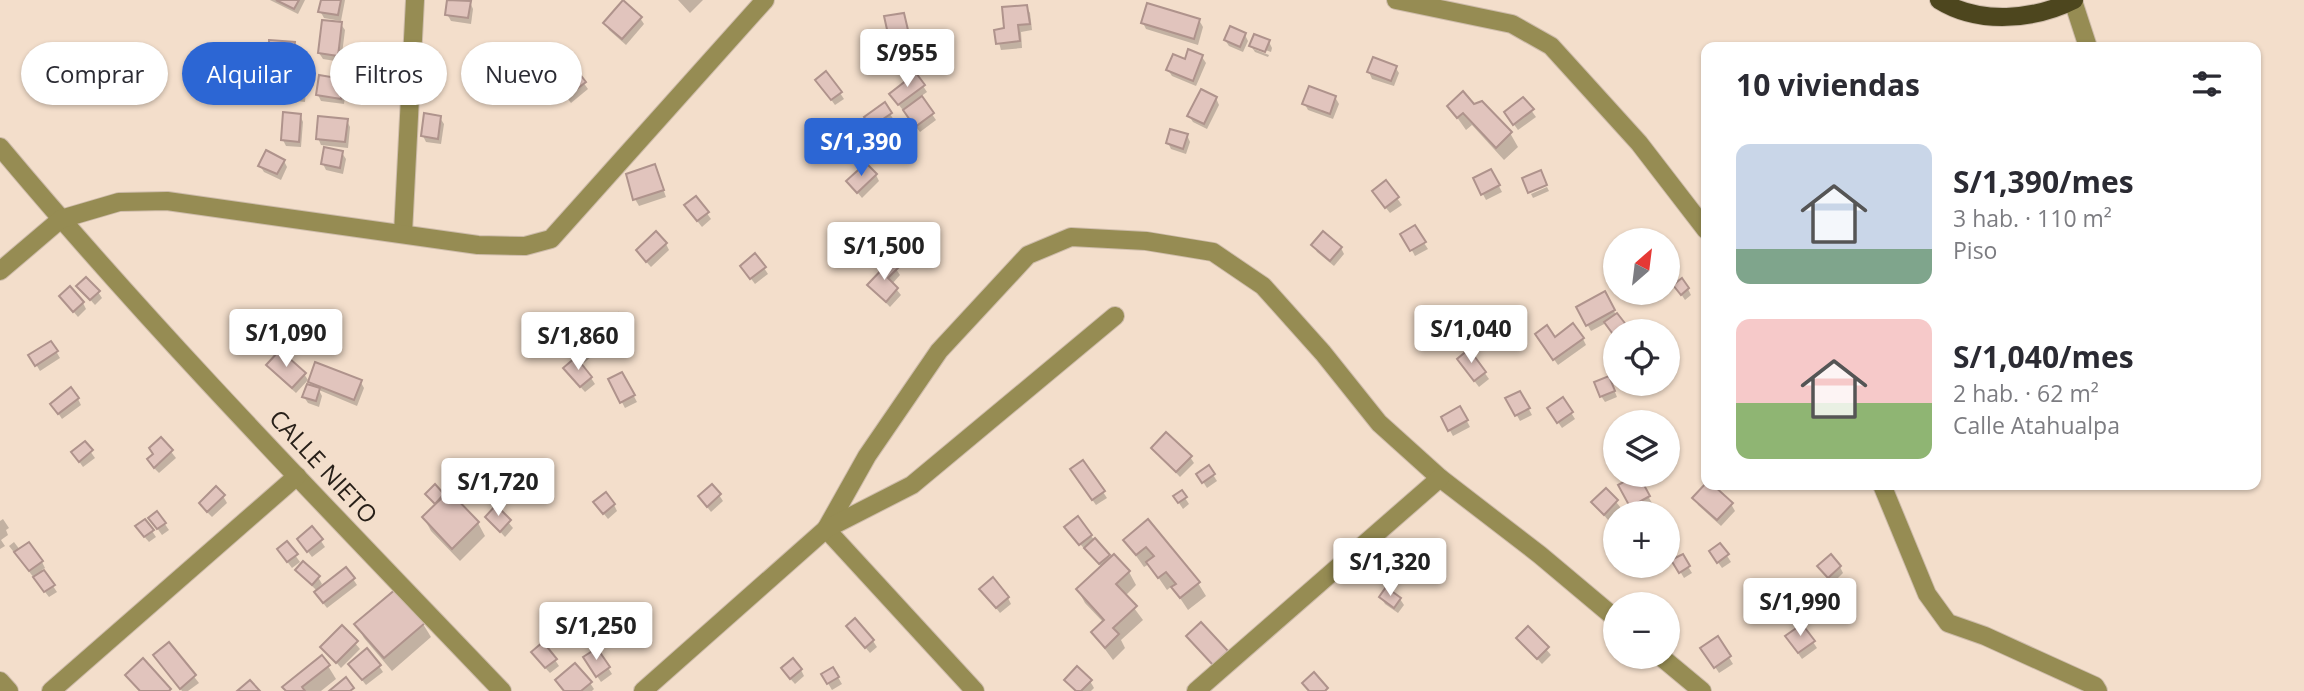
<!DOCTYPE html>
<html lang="es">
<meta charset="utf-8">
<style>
body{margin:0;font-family:"Open Sans",sans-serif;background:#f7f7f7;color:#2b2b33;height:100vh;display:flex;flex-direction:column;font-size:26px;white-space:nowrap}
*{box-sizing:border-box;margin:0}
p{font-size:23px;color:#7c7c81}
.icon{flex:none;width:38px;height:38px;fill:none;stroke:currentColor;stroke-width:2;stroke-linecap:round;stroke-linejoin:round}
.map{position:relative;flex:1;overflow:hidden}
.drawer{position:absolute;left:1701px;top:42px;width:560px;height:448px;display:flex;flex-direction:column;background:#fff;border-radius:14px;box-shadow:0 2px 5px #0004}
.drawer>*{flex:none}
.hud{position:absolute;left:21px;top:42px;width:665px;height:63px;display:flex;gap:14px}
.needle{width:46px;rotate:28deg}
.buttons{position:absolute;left:1603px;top:228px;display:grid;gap:14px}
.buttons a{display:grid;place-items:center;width:77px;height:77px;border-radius:50%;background:#fff;box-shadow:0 2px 5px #0004;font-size:35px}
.price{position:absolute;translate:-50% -60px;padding:0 16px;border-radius:7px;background:#fff;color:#222;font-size:23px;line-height:46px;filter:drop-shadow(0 2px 4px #0008)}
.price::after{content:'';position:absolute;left:50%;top:42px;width:21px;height:16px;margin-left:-10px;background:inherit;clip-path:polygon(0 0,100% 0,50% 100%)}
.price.selected{background:#2c66d4;color:#fff}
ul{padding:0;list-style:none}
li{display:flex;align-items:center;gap:21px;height:175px;padding:0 35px}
li span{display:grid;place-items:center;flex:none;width:196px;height:140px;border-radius:14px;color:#555}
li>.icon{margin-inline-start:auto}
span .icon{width:84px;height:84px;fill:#fffc;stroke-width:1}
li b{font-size:30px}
h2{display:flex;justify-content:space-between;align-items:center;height:84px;padding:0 35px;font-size:30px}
.pill{padding:0 24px;border-radius:32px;background:#fff;box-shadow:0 2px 5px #0004;font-size:24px;line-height:63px}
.pill.selected{background:#2c66d4;color:#fff}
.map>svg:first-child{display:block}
</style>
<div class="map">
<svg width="2304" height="691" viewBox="0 0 2304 691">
<rect width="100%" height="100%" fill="#f3decb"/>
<!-- shadow -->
<g fill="#0003">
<polygon points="270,0 305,0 298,14"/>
<polygon points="322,0 345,0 341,21 324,18 320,11"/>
<polygon points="449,0 470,2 473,9 471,24 451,21 447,14"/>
<polygon points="678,0 703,0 690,13"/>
<polygon points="1026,6 1030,13 1032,30 1021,32 1022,48 1001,50 996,32 1006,30"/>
<polygon points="903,15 910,36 893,39 890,33"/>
<polygon points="640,18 644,24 626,45 609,30 605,23"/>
<polygon points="1199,20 1203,27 1198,45 1146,29 1143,23"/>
<polygon points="340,23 345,30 341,62 323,59 319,53"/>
<polygon points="1245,35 1248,41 1243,52 1229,46 1225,40"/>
<polygon points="1269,42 1272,48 1271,52 1254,46 1254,49 1269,55 1268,57 1255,52 1251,46"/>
<polygon points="293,44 297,50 296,64 274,62 270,56"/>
<polygon points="1202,57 1206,63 1196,86 1172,76 1168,70 1186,61"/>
<polygon points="1395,67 1399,73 1394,86 1372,79 1369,72"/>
<polygon points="575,71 588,89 571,103 561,90"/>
<polygon points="342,81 346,87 344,104 321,101 318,95"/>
<polygon points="303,84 306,90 305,102 287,100 284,94"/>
<polygon points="821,86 840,93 844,99 835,105"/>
<polygon points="923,86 927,92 920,97 936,120 920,132 895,100"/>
<polygon points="1335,97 1339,104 1333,119 1308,110 1304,103"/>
<polygon points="1216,98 1219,105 1207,129 1193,122 1189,116"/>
<polygon points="1523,99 1536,117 1518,130 1510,119"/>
<polygon points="884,105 894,120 876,132 866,117"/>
<polygon points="1449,106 1474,107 1510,133 1518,147 1504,160 1472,125 1466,130"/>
<polygon points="300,115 303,122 301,147 286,146 283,140"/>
<polygon points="440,118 444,124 441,144 426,142 423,136"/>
<polygon points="347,121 350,127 348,148 321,145 318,138"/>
<polygon points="1187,135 1190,142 1186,154 1171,149 1168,143"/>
<polygon points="342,153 346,159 343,174 326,170 323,164"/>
<polygon points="284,161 287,167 281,180 264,172 260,166"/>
<polygon points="655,167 666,197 639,206 635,199"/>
<polygon points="1491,171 1502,192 1486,200 1475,179"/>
<polygon points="876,175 879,181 862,198 848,181"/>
<polygon points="1385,182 1402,205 1390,213 1378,198"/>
<polygon points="1547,187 1549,191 1533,198 1531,194"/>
<polygon points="696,198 711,219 702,227 690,212"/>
<polygon points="1414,228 1428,249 1415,256 1403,234"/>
<polygon points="666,244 669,250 651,267 641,256"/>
<polygon points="1313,245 1341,248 1344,254 1334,266 1317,252"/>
<polygon points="764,268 768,274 755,284 746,272"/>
<polygon points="896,269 900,275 892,284 901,295 890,307 869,285"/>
<polygon points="78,286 98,292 102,298 95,305"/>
<polygon points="1688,289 1691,295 1685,300 1679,291"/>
<polygon points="1604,293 1616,315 1615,336 1606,323 1591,331 1578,308"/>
<polygon points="61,297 83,303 86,309 78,317"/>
<polygon points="610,329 630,335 634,341 623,348"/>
<polygon points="1554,339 1583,339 1586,345 1558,365 1541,341"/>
<polygon points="51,343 60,358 40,371 31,356"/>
<polygon points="572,348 588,350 592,356 584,363"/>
<polygon points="1469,351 1489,379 1479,387 1462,365"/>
<polygon points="268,365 304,374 308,380 296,393 272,371"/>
<polygon points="569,374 591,378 595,384 585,392"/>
<polygon points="622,374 637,402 625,408 610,380"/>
<polygon points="360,381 364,388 357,406 319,390 322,396 319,407 308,403 304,397 313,388 310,382"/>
<polygon points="1612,385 1617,397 1605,402 1601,396"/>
<polygon points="1520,393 1532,415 1520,421 1508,399"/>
<polygon points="78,399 81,405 62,419 56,410"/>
<polygon points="1563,400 1575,419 1562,428 1553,415"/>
<polygon points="1460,408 1470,427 1453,436 1443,418"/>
<polygon points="161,439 176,458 159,473 152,466"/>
<polygon points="85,444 95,458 83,467 73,453"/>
<polygon points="1153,448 1190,457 1194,463 1180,477"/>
<polygon points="1208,467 1217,481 1207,488 1198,474"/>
<polygon points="1075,476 1103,492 1107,498 1096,505"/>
<polygon points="1637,477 1652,503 1635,512 1620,486"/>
<polygon points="1707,485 1710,485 1731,504 1735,511 1721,526 1698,505 1695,498"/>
<polygon points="1606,490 1621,508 1608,520 1593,502"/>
<polygon points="1181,492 1189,504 1183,509 1175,497"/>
<polygon points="427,494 443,495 445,498 449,494 478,523 485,536 460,561 431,531 424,518 436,506"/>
<polygon points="719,495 723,501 711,512 704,503"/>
<polygon points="223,496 227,503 212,517 205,510"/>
<polygon points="614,505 617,511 608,519 599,508"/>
<polygon points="496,508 513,528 505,537 487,517"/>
<polygon points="157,513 169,530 162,535 154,524"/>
<polygon points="3,519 9,528 6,530 8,535 1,540 5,546 0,549 0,521"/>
<polygon points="1148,521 1198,583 1206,596 1188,610 1172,586 1167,590 1149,564 1144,567 1125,540"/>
<polygon points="312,528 325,547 312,557 303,545"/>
<polygon points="152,531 156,537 149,542 141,533"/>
<polygon points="1070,533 1091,536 1111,560 1114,556 1129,572 1136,585 1125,596 1143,620 1121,640 1125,648 1113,660 1093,633 1104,623 1085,603 1078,590 1102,568"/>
<polygon points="14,542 20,550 42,562 45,568 42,570 57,592 49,597 9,546"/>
<polygon points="287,544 300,562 292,568 283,556"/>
<polygon points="1720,545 1731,562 1722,568 1715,558"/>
<polygon points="1682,557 1692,573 1684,578 1674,561"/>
<polygon points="1840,567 1843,573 1833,583 1823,572"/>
<polygon points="297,570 318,577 322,584 316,590"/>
<polygon points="353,579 357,585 327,608 320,599"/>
<polygon points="981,589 1008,598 1011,604 1000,613"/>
<polygon points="1381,597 1400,599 1404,605 1398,613 1385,604"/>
<polygon points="423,624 431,637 392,671 364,638 357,625"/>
<polygon points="848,627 873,641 877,647 870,653"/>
<polygon points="342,628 360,649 341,668 323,647"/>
<polygon points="1528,628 1551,655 1542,664 1518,638"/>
<polygon points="1717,638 1733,664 1719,673 1703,648"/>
<polygon points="1813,642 1817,648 1802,659 1791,643"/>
<polygon points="169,645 199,683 188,691 182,691 155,656"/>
<polygon points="597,650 612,674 601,682 585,658"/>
<polygon points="537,659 555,660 559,666 550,673"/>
<polygon points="328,666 336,679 321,691 287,691"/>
<polygon points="379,666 383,672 366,685 354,670"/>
<polygon points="833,669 842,684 832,690 823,675"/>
<polygon points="801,670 804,676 795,684 787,675"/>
<polygon points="1066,680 1090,681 1094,688 1091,691 1075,691"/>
<polygon points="590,683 594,689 592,691 564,691"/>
</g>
<!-- building -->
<g fill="#e1c4bd" stroke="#af938c" stroke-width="2">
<polygon points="276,0 299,0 294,9"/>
<polygon points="321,0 341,0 338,15 318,12"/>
<polygon points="447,0 471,1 468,18 445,15"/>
<polygon points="623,0 642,17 622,39 603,23"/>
<polygon points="1147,3 1200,19 1194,39 1141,23"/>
<polygon points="1027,5 1030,24 1018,25 1020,41 996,44 994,30 1004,28 1002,7"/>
<polygon points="904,13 908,30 888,34 884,16"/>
<polygon points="322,20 342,22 338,56 318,53"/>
<polygon points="1230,26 1246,33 1240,47 1224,40"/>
<polygon points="1254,34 1270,40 1265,52 1249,46"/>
<polygon points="269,40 295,42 293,58 269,56"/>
<polygon points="1188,49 1203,55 1193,81 1166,70 1173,54 1185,59"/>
<polygon points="1373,57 1397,66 1391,81 1367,72"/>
<polygon points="575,68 586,82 566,97 555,83"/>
<polygon points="826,71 842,92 831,100 815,80"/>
<polygon points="916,73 925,85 898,105 889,94"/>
<polygon points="319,75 343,79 341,99 316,95"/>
<polygon points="284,79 304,82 302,97 282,94"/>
<polygon points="1309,86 1336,96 1330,114 1302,104"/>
<polygon points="1201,89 1217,97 1204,124 1187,116"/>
<polygon points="1463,91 1474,104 1482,101 1512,132 1496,148 1463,113 1457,118 1447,106"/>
<polygon points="922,96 934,113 915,127 903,110"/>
<polygon points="1523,97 1534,109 1513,125 1504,112"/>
<polygon points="885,102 892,113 871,127 864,117"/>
<polygon points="283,112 301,114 299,142 281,140"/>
<polygon points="424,113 441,116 438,139 421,136"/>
<polygon points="318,116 348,119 345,142 316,139"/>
<polygon points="1170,129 1188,134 1183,149 1166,143"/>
<polygon points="324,147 343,151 340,168 321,164"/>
<polygon points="266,150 285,160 277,174 258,166"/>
<polygon points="866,163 877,174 857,193 846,181"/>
<polygon points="655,164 664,190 633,200 626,174"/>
<polygon points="1491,169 1500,185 1481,195 1473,178"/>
<polygon points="1541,170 1547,185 1528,193 1522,178"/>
<polygon points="1386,180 1399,197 1385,208 1372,191"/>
<polygon points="696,196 709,212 697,221 684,205"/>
<polygon points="1415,225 1426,242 1410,251 1400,234"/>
<polygon points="656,231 667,243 646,262 636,250"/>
<polygon points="1323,231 1342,247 1330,261 1311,245"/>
<polygon points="755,253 766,267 750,279 740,266"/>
<polygon points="890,261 898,268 888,278 898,288 886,302 867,285"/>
<polygon points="86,277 100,291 90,300 76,286"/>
<polygon points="1682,278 1689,288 1681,295 1673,285"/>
<polygon points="70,286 84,302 73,312 59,296"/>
<polygon points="1605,291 1615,310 1586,326 1576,307"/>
<polygon points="618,313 632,334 618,343 604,322"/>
<polygon points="1617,313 1631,331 1615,331 1615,337 1604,322"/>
<polygon points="1573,323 1584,338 1553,360 1535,334 1547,325 1555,337"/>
<polygon points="580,338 590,349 579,358 569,348"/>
<polygon points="51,341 58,351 35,366 28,355"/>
<polygon points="1469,349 1486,372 1474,381 1457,359"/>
<polygon points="280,350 306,373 292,388 266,365"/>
<polygon points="576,357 592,377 580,387 563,368"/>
<polygon points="315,362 362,380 354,400 308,382"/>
<polygon points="622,372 635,395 620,403 608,379"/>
<polygon points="1609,376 1615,391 1600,397 1594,382"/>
<polygon points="307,384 320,388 316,401 302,397"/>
<polygon points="71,387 79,398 58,414 50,404"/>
<polygon points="1520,391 1530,408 1515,416 1505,398"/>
<polygon points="1563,397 1573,412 1557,423 1547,408"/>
<polygon points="1460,406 1468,420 1448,431 1441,417"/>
<polygon points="1166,432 1192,456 1176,472 1151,448"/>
<polygon points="161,437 173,450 154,468 147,459 153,454 149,448"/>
<polygon points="85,441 93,450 79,462 71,452"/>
<polygon points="1083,460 1105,491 1092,500 1070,469"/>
<polygon points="1209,465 1215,474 1202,483 1196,474"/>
<polygon points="1638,474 1650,496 1630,507 1618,485"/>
<polygon points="1706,483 1706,485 1713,485 1733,503 1717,520 1692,498"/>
<polygon points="435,484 444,494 435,504 425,494"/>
<polygon points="712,484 721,494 707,507 698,496"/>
<polygon points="216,486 225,495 207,512 199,503"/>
<polygon points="1606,488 1618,500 1604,515 1591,502"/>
<polygon points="1182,490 1187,497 1178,503 1173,496"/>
<polygon points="449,491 479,522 452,549 422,517"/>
<polygon points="606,492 615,504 603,514 593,502"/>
<polygon points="496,505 511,520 500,532 485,517"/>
<polygon points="157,511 166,523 157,529 148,518"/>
<polygon points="1078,516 1092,535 1079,545 1064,527"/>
<polygon points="145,519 154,530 144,537 135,526"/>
<polygon points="1148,519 1200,582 1180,598 1171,587 1176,584 1166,572 1158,578 1146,562 1154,556 1146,547 1136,555 1123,540"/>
<polygon points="312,526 323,539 307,552 297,539"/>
<polygon points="1095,538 1110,555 1099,564 1084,548"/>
<polygon points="287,541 298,554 287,562 277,549"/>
<polygon points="29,542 43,561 29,571 14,552"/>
<polygon points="1720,543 1729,554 1717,563 1709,551"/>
<polygon points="1114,554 1130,571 1116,584 1137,606 1113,628 1119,634 1105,648 1091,632 1104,620 1076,589"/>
<polygon points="1683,554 1690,566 1679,573 1671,560"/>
<polygon points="1831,554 1841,566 1828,578 1817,566"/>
<polygon points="303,561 320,576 312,585 295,570"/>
<polygon points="346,567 355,578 323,603 314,592"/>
<polygon points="44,570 55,585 44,592 33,577"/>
<polygon points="993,577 1009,597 996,608 979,589"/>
<polygon points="1386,587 1401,598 1394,608 1379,597"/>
<polygon points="396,589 425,623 384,658 354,624"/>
<polygon points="855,618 874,640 865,648 846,626"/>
<polygon points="1201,622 1228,651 1213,665 1186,636"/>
<polygon points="1802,624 1815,641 1798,653 1785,636"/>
<polygon points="342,625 358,641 336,663 320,647"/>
<polygon points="1528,626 1549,647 1537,659 1516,638"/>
<polygon points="1718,636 1731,656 1714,668 1700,648"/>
<polygon points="169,642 196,675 180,689 153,655"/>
<polygon points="543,642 557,659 545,668 531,652"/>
<polygon points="367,648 381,665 362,680 348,664"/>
<polygon points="597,648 610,667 596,677 583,657"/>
<polygon points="322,655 330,665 302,687 305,691 286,691 282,687"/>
<polygon points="143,658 171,689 169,691 140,691 125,675"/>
<polygon points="793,658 802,669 790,679 781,668"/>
<polygon points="575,663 592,682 581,691 564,691 555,680"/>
<polygon points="1077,666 1092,680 1081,691 1076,691 1064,680"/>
<polygon points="833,667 839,677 827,684 821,674"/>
<polygon points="1314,672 1328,688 1325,691 1309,691 1302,683"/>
<polygon points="346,677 354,688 350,691 329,691"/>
<polygon points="250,680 260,691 237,691"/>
</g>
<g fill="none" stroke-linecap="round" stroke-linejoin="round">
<defs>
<g id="minor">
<polyline points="1396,0 1512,24 1551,46 1639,143 1706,230"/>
<polyline points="2073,1 2088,47"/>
<path d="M0 147C158 336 332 513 502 691"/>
<polyline points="403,233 415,0"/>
<polyline points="0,271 61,219 119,202 167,201 478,245 525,246 551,239 765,0"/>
<polyline points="1882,485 1927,594 1948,623 1985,636 2095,686 2098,691"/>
<polyline points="826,529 867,456 939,351 1028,255 1071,237 1146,241 1213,252 1263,286 1323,353 1379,423 1440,478 1540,555 1615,618"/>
<polyline points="826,529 975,691"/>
<polyline points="1660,656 1702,691"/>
<polyline points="0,681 9,691"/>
<polyline points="51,691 297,476"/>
<polyline points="643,691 826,529 912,485 1115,316"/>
<polyline points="1196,691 1440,478"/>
</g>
<path id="primary" d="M1939 0C1979 25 2034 20 2074 0"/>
</defs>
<!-- minor casing -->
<use href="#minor" stroke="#cebcab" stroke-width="20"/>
<!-- primary casing -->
<use href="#primary" stroke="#cebcab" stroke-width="20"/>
<!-- minor -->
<use href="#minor" stroke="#968c53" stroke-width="18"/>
<!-- primary -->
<use href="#primary" stroke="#4d461e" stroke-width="18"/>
</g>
<g text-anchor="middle" stroke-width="7" stroke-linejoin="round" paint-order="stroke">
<!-- street labels -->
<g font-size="24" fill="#282019" stroke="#f3decb">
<text transform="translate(323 467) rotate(47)" y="8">CALLE NIETO</text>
</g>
</g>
</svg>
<div class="buttons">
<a><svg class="needle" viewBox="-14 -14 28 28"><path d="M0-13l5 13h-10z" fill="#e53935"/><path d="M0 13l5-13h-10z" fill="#7c7c81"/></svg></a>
<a><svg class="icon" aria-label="locate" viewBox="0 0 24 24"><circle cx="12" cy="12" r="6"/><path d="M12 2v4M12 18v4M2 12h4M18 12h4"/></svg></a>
<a><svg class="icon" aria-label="layers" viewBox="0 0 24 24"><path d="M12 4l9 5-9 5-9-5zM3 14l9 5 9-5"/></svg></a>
<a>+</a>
<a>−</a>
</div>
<b class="price" style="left:907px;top:89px">S/955</b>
<b class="price selected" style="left:861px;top:178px">S/1,390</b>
<b class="price" style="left:884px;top:282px">S/1,500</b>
<b class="price" style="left:1471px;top:365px">S/1,040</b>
<b class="price" style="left:286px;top:369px">S/1,090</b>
<b class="price" style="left:578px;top:372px">S/1,860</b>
<b class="price" style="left:498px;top:518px">S/1,720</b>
<b class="price" style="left:1390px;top:598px">S/1,320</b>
<b class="price" style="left:1800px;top:638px">S/1,990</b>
<b class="price" style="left:596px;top:662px">S/1,250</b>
<div class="hud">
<a class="pill">Comprar</a>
<a class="pill selected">Alquilar</a>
<a class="pill">Filtros</a>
<a class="pill">Nuevo</a>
</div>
<section class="drawer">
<h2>10 viviendas<svg class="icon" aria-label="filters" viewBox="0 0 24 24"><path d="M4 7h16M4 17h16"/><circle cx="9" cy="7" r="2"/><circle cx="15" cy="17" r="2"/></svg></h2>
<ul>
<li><span style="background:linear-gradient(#c9d6e8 75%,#7fa58c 0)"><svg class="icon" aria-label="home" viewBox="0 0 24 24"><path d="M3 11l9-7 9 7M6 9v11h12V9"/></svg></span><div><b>S/1,390/mes</b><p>3 hab. · 110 m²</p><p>Piso</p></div></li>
<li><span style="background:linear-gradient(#f6c9c9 60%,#8fb573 0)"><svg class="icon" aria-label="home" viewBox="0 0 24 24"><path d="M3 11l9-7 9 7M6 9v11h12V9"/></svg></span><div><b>S/1,040/mes</b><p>2 hab. · 62 m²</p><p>Calle Atahualpa</p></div></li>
</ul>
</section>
</div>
